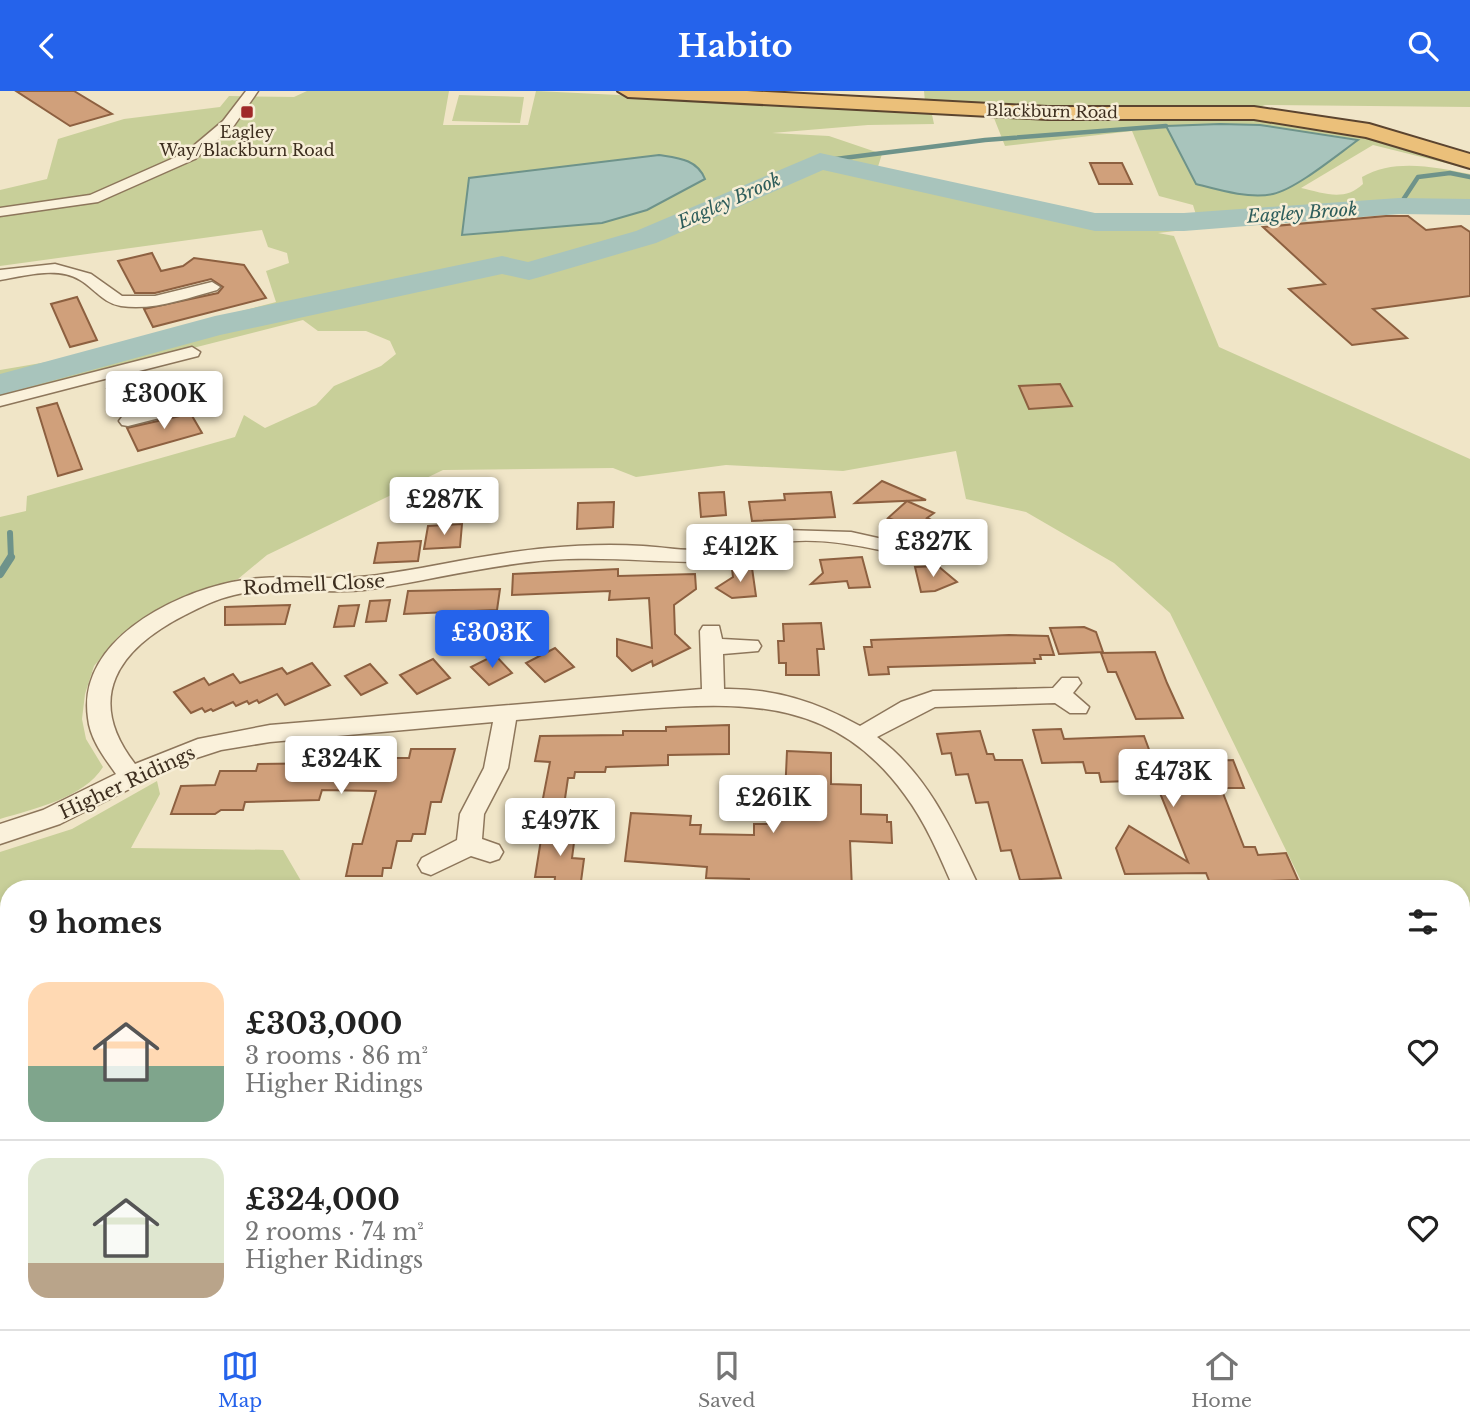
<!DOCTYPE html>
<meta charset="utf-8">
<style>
body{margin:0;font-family:"Libre Baskerville",serif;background:#f6f6f6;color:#222;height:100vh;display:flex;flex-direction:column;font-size:26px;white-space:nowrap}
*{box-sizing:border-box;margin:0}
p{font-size:23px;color:#767676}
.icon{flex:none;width:38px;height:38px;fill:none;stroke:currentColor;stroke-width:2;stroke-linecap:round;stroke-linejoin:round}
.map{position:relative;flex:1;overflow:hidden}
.panel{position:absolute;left:0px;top:789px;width:1470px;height:450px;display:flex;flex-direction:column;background:#fff;border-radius:28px 28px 0 0;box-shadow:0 4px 10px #0003}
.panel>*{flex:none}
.price{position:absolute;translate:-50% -60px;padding:0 16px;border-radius:7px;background:#fff;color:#222;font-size:23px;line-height:46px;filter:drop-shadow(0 2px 4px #0008)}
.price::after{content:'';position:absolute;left:50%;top:42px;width:21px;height:16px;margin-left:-10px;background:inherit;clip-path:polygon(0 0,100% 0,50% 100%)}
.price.current{background:#2563eb;color:#fff}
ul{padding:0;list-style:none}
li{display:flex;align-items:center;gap:21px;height:175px;padding:0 28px}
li+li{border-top:2px solid #e0e0e0}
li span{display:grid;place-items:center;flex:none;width:196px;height:140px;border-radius:21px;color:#555}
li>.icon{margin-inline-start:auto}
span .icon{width:84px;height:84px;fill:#fffc;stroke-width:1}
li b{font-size:30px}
h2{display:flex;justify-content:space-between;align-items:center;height:84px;padding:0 28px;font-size:30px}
header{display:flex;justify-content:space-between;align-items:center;height:91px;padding:0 28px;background:#2563eb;color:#fff;font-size:32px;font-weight:700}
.tab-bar{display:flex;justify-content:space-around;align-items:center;height:98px;border-top:2px solid #e0e0e0;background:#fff;font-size:19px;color:#767676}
.tab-bar a{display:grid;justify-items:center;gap:4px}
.tab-bar .current{color:#2563eb}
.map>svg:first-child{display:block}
</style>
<header><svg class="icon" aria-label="back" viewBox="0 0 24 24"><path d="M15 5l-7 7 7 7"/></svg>Habito<svg class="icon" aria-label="search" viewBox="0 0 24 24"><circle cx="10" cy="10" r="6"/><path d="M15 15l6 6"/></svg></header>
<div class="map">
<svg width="1470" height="1238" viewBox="0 0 1470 1238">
<rect width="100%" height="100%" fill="#f0e5c7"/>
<!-- green -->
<g fill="#c8cf99" fill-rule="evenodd">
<path d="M307 0H449L443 34H528L536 0 931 19 934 33 868 34 772 42 829 45 882 63 875 85 1097 134 1186 135 1325 123 1158 142 1174 145 1219 256 1470 368V957L1461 941V798H1305L1170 522 1114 472 1026 421 966 408 956 360 843 380 726 374 636 386 613 377 443 379 267 464 238 488 194 502 155 520 120 544 94 575 85 603 82 628 86 648 103 676C84 707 33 718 0 728V426L26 420 27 405 235 346 244 324 265 337 316 314 334 295 381 275 396 263 390 250 366 240H318L303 229 0 306V279L47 271 276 211 266 180 289 172 287 162 268 156 262 139 0 175V99L47 88 58 48 124 28 220 16 229 5 294 6Z"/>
<polygon points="924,0 1470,0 1470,16 1265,14 1251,19 1037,19 925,11"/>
<polygon points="459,4 524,6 520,32 452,30"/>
<path d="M992 22 1225 23 1342 38 1470 78 1373 54 1301 97C1324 102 1344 111 1363 93L1362 86C1394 67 1436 76 1470 83V113L1417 111 1197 127 1193 114 1159 105 1132 40 1005 55ZM1220 33 1260 34 1357 49 1166 36Z"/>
<polygon points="157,690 160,703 131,757 283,759 304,795 382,793 380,798 9,798 9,1005 0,1005 0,761 72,738"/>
<polygon points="115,1230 452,1230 452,1238 112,1238"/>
<polygon points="838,1230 1077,1230 1077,1238 840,1238"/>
<polygon points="1133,1230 1336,1230 1340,1238 1135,1238"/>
</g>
<!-- water -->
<g fill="#a8c4bc" stroke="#6e938a" stroke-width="2">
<path d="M1220 33 1260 34 1358 49C1337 64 1296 98 1273 103 1249 108 1219 99 1196 93L1166 35Z"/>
<path d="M659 64C678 67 697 68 705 88L647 119 602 132 462 144 469 87Z"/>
</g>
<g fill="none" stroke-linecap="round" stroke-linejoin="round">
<!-- stream-far3 -->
<g stroke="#6e938a" stroke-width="4.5">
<polyline points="820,70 985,49 1166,35"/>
<polyline points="1399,115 1418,86 1450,82 1470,86"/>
</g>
<!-- stream-far2 -->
<polyline stroke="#6e938a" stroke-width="6" points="10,442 11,467"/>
<!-- stream-far1 -->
<polyline stroke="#6e938a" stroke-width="8" points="0,483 11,466"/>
<!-- stream -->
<polyline stroke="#6e938a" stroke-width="10" points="1016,1230 1032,1238"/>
<!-- river -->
<polygon fill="#a8c4bc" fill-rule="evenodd" points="820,62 1095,122 1184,122 1399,107 1470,108 1470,124 1399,123 1184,140 1095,140 823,79 656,152 540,186 529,189 502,183 220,244 0,304 0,283 215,225 502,165 528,171 636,140"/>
</g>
<!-- building -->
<g fill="#d0a07b" stroke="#8d6040" stroke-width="2">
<polygon points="16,0 74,0 112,23 70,35"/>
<polygon points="1090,72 1122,72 1132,93 1099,93"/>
<polygon points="1386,125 1408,125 1426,139 1461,135 1470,141 1470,205 1373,218 1407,247 1352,254 1289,198 1325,193 1263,136"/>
<polygon points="152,162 161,180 183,175 194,167 244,174 266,207 153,236 144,218 218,202 223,196 211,188 155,202 135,202 118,170"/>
<polygon points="77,206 97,249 70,256 51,213"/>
<polygon points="168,282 186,314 176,309 159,314 146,288"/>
<polygon points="126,293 139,319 120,324 107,298"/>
<polygon points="1060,293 1072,315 1029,318 1019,295"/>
<polygon points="57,312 82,378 58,385 37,317"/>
<polygon points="188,318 202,342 138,360 127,337 184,324"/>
<polygon points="882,390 926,409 855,412"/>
<polygon points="724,401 726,424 701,426 699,402"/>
<polygon points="831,401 835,426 752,430 749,411 785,409 784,403"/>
<polygon points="907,410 934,422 927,427 946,436 959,469 928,472 916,437 888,427"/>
<polygon points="614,411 613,436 577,438 578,412"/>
<polygon points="462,433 460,456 424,458 428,435"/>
<polygon points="421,450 418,470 374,472 378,452"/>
<polygon points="862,466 870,496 849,497 847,490 811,493 823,482 820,469"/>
<polygon points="938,475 957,491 935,500 921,501 915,476"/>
<polygon points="752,477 756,505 732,507 716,497 733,486 732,478"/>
<polygon points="618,478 618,485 695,483 696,498 674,514 675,543 690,557 653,575 652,570 632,580 617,565 617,548 652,557 649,507 609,509 610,500 512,504 513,483"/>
<polygon points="500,498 497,519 404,523 408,500"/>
<polygon points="390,509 386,530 366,531 370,510"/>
<polygon points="290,514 285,533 225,534 225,516"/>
<polygon points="359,514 354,535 334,536 339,515"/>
<polygon points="821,532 824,558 817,558 819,584 786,584 786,572 779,572 778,550 784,550 783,533"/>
<polygon points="1084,536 1096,541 1103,561 1059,563 1050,537"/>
<polygon points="1009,544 1048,545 1054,564 1040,564 1041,568 1034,568 1035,572 888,576 889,583 869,584 864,556 872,556 871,549"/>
<polygon points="555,557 574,576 545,591 526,572"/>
<polygon points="1155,561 1167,592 1183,627 1136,628 1116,581 1108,581 1101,562"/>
<polygon points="495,564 512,582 489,594 471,576"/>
<polygon points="433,568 450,587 417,603 400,584"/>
<polygon points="312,572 330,594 285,614 277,603 259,612 257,609 249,613 247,610 236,615 233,611 213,620 211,618 205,621 202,617 191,622 174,601 204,587 209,594 233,583 240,592 282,577 287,583"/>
<polygon points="370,573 387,592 361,604 345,585"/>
<polygon points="729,634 729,663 668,664 668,674 606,676 605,681 575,681 574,687 568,687 562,728 539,728 550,671 535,670 540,645 623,644 623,640 666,640 666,636"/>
<polygon points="1061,638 1064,648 1144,645 1154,672 1233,669 1244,697 1221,697 1244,756 1255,756 1258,764 1286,762 1298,789 1210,792 1206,782 1125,783 1116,757 1129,735 1188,771 1160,702 1145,703 1142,693 1132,693 1130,690 1101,691 1099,682 1086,682 1083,671 1042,672 1033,639"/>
<polygon points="980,640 987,663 993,663 995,669 1022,669 1061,787 1020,789 1011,759 1001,760 988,711 976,712 968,683 956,684 951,662 942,663 937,643"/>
<polygon points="411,658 455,658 441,711 431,711 425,743 413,743 411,750 397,750 391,777 383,777 382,785 346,785 353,753 362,753 376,700 322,699 319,709 245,711 243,719 221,719 215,723 171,723 181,695 215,694 220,680 256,680 258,673 337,672 339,667 409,667"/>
<polygon points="787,660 831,662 831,693 861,694 861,723 887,724 887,731 891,731 892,752 850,750 852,798 749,798 749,788 706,787 707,776 625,770 631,722 691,725 690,734 701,734 700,743 754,744 754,733 772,733 772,725 784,726"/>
<polygon points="543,736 576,736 572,767 584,768 580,798 554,798 555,786 535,786"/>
</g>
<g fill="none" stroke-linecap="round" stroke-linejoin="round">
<defs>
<g id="minor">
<polygon points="246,0 258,0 233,36 195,68 98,111 0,125 0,117 90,104 185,62 223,30"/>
<path d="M55 173 91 183 122 205H155L212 191 220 196 217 199C187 207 153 220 121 215 103 212 95 198 80 189 57 175 25 185 0 189V179Z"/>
<polygon points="192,256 200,261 198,265 139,280 158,317 177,312 186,317 183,321 128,335 122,334 119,330 122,326 143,321 124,283 0,315 0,305"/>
<path d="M784 439 851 441 887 449 890 453 880 459C852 453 808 446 780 452 756 458 728 471 703 471 651 471 601 465 549 469 489 474 431 489 371 498 326 505 279 493 234 504 216 508 201 516 185 524 118 558 84 607 135 673L198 648 270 634 702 598 700 540 703 535H719L722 548 758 550 761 555 758 560 723 563 724 598C774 597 817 611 860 635L901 611 933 600 1053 597 1062 587H1078L1081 592 1073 602 1089 616 1086 622H1070L1055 612 935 616 877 646C928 683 954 743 980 798H954C940 766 926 732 905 704 836 609 749 610 643 618 601 622 558 625 516 629L508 677 484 723 482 748 499 754 503 761 499 768 490 771 471 765 431 784 422 781 418 774 422 767 457 749 460 723 484 677 493 631 270 651 221 659 181 672 60 733 0 753V733L43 719 116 683C104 666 90 648 88 627 77 551 170 504 232 491 278 481 325 491 370 485 430 477 488 462 548 457 580 454 612 453 643 455 664 456 687 461 707 458 732 455 759 445 784 439Z"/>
<polygon points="9,1152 9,1184 0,1185 0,1153"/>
<polygon points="1089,1230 1123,1230 1124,1238 1090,1238"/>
</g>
<polygon id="trunk" points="618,0 747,0 1048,16 1254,16 1369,33 1470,63 1470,77 1366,46 1254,28 1048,28 628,6"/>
</defs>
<!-- minor casing -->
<use href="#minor" stroke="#8d765b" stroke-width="3"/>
<!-- trunk casing -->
<use href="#trunk" stroke="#5b442f" stroke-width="4"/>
<!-- minor -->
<use href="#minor" fill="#faf1db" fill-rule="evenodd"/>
<!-- trunk -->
<use href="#trunk" fill="#ebc07a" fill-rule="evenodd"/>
</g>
<!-- markers -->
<rect fill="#9f2928" stroke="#f7eed7" stroke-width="2.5" x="240" y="14" width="14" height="14" rx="3.5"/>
<g text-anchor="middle" stroke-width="5" stroke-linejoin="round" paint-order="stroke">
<!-- far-street labels -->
<g font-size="16" fill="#3d2e1f" stroke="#f7eed7">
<text transform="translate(1052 20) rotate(1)" y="6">Blackburn Road</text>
</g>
<!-- far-poi labels -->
<g font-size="16" fill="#3d2e1f" stroke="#f7eed7">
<text x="247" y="47">Eagley<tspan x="247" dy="18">Way/Blackburn Road</tspan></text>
</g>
<!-- far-water labels -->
<g font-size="18" font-style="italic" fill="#2e5d5b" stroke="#f7eed7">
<text transform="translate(729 110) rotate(-24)" y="6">Eagley Brook</text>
<text transform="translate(1302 122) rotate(-4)" y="6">Eagley Brook</text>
</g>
<!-- street labels -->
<g font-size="19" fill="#3d2e1f" stroke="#f7eed7">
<text transform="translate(314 493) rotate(-3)" y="7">Rodmell Close</text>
<text transform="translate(127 691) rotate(-25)" y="7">Higher Ridings</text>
</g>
</g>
</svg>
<b class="price" style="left:164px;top:340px">£300K</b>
<b class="price" style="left:444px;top:446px">£287K</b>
<b class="price" style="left:933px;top:488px">£327K</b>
<b class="price" style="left:740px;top:493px">£412K</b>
<b class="price current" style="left:492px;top:579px">£303K</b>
<b class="price" style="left:341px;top:705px">£324K</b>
<b class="price" style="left:1173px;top:718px">£473K</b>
<b class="price" style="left:773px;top:744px">£261K</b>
<b class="price" style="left:560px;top:767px">£497K</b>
<section class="panel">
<h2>9 homes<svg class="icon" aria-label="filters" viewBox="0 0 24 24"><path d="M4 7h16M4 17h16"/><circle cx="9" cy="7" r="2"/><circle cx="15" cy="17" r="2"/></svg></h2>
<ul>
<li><span style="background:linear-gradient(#ffd9b3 60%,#7fa58c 0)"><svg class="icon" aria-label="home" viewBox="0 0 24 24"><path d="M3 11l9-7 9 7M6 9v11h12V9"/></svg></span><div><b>£303,000</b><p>3 rooms · 86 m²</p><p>Higher Ridings</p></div><svg class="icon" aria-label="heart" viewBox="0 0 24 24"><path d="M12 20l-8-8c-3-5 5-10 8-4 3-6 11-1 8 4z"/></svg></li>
<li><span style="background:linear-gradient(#dfe7d0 75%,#b9a48a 0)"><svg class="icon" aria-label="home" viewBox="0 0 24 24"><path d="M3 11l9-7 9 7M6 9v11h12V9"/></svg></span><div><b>£324,000</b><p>2 rooms · 74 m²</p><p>Higher Ridings</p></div><svg class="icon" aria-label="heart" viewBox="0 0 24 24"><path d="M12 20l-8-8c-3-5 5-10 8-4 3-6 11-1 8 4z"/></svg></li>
</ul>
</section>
</div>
<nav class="tab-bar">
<a class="current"><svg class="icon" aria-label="map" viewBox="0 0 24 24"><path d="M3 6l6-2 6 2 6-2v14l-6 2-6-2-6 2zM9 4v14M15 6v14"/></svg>Map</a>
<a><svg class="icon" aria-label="saved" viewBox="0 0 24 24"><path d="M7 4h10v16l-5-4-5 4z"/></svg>Saved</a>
<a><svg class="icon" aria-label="home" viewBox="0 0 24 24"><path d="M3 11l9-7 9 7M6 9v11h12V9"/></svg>Home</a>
</nav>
